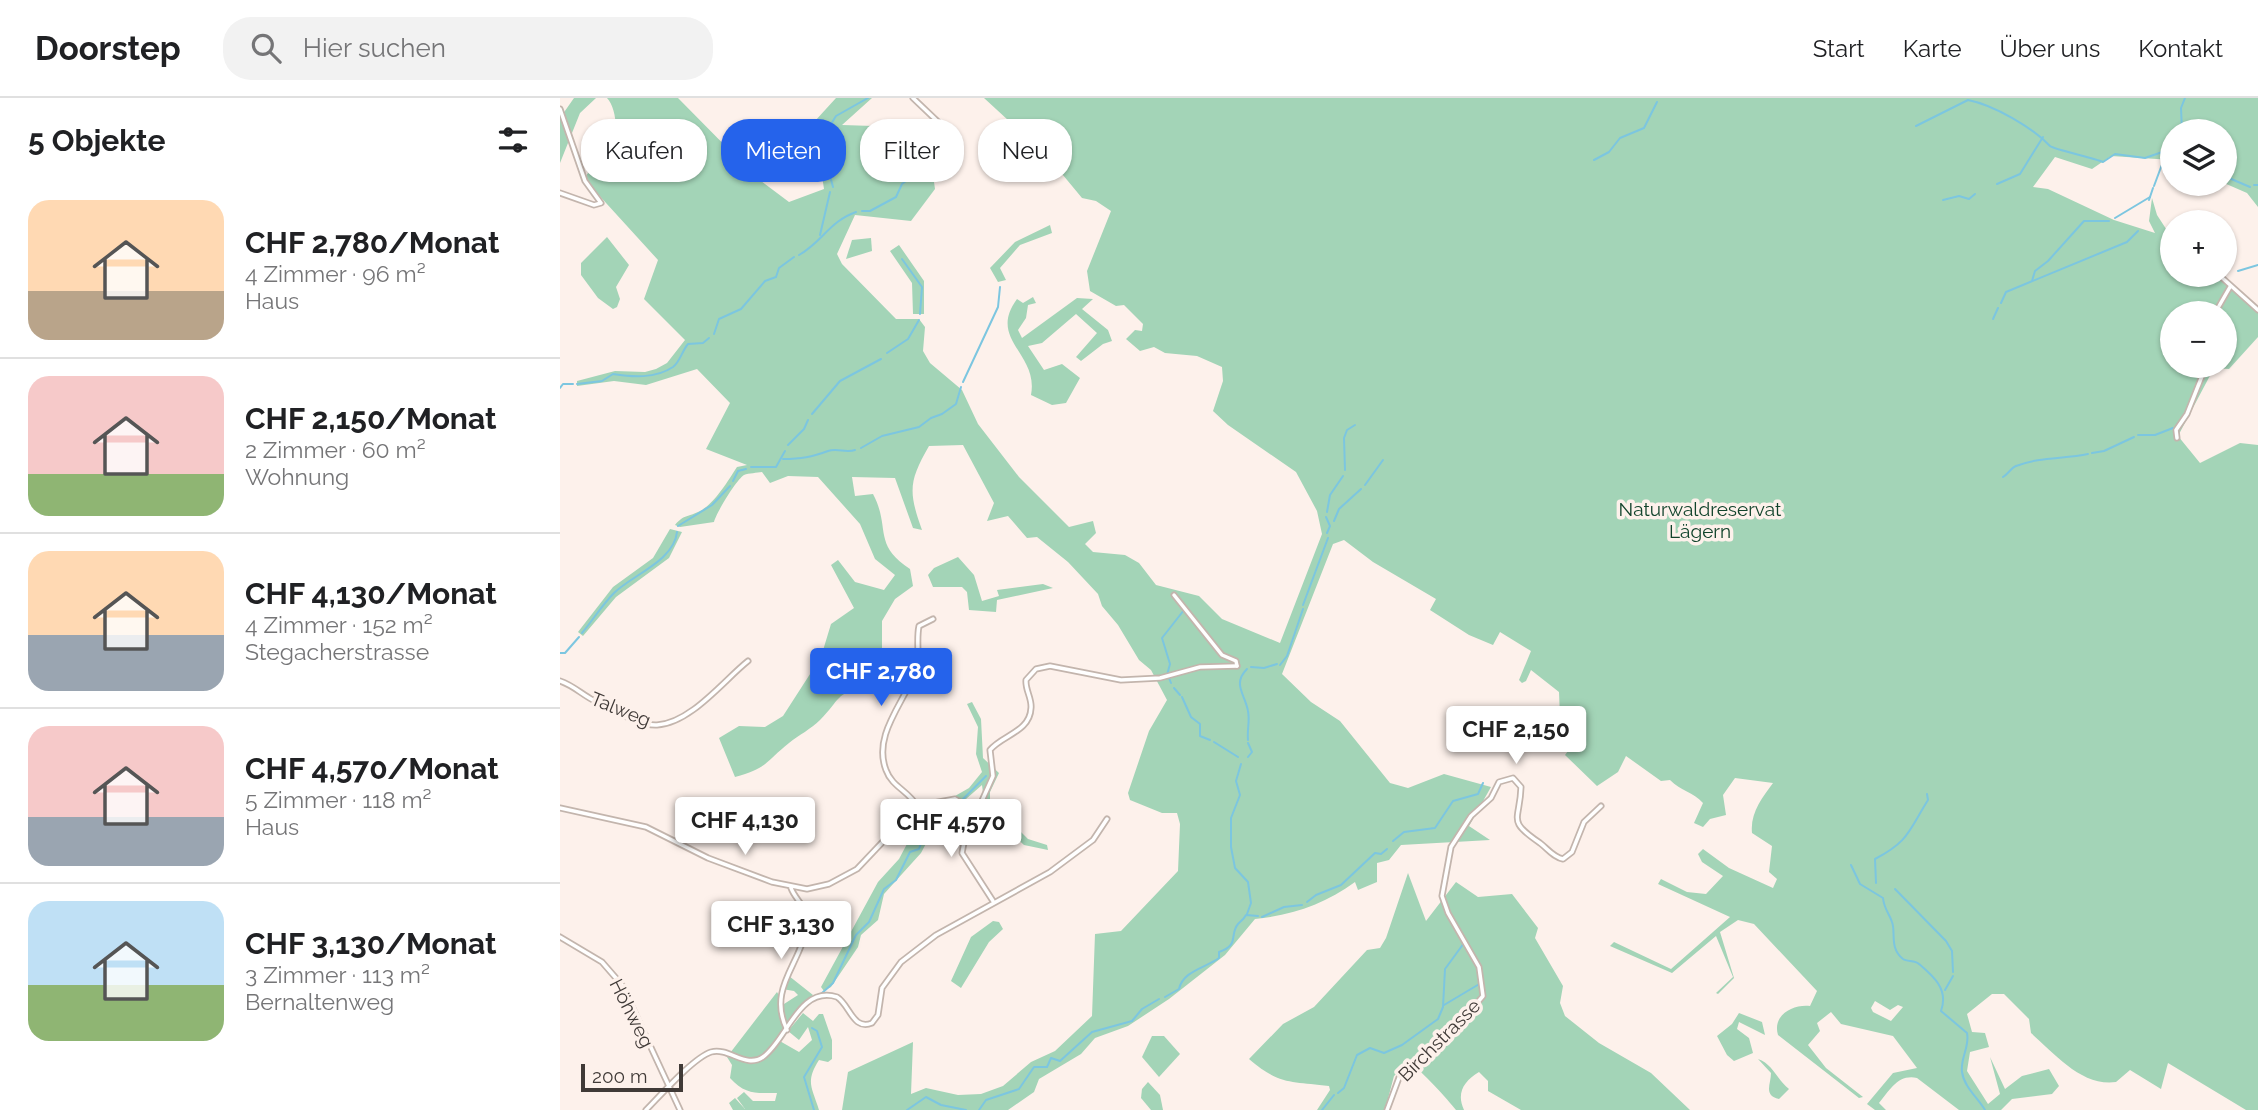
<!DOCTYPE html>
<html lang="de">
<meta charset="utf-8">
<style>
body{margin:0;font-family:Raleway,sans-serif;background:#f2f2f2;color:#202124;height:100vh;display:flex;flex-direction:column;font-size:26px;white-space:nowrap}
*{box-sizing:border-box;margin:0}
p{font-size:23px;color:#757577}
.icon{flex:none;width:38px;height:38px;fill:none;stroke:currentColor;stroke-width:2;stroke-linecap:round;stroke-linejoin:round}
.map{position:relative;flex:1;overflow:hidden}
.details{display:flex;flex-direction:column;background:#fff;width:560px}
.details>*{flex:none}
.guide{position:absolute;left:21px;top:21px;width:665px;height:63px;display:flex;gap:14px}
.controls{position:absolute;left:1600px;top:21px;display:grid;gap:14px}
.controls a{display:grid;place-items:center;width:77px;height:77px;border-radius:50%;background:#fff;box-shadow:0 2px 5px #0004;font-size:35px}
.scale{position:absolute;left:21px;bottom:18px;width:102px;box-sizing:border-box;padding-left:7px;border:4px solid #403a37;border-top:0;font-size:19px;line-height:24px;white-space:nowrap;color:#403a37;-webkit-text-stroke:5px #fdf1eb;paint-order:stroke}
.price{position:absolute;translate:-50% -60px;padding:0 16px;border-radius:7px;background:#fff;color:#222;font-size:23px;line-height:46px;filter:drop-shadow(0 2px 4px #0008)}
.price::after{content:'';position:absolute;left:50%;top:42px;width:21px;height:16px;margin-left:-10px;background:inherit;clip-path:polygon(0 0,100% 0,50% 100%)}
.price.selected{background:#2563eb;color:#fff}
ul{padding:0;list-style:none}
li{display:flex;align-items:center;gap:21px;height:175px;padding:0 28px}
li+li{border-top:2px solid #e0e0e0}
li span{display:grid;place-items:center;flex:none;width:196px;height:140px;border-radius:21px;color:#555}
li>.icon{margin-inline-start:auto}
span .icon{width:84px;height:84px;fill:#fffc;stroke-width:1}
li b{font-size:30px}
h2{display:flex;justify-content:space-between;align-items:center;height:84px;padding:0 28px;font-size:30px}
.chip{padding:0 24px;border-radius:28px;background:#fff;box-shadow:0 2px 5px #0004;font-size:24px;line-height:63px}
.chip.selected{background:#2563eb;color:#fff}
header{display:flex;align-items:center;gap:42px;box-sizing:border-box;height:98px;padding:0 35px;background:#fff;border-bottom:2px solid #e0e0e0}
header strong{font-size:33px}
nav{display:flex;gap:38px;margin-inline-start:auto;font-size:24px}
.search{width:490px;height:63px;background:#f2f2f2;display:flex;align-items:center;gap:18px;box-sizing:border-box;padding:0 24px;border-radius:28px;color:#757577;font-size:26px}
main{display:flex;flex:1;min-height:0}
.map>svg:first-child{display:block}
</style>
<header>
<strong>Doorstep</strong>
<div class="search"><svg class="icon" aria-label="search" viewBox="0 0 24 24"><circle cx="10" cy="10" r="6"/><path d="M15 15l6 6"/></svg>Hier suchen</div>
<nav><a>Start</a><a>Karte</a><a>Über uns</a><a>Kontakt</a></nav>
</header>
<main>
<section class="details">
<h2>5 Objekte<svg class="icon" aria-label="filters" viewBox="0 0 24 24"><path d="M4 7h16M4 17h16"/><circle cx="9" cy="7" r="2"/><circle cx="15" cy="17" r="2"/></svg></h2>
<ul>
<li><span style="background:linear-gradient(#ffd9b3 65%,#b9a48a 0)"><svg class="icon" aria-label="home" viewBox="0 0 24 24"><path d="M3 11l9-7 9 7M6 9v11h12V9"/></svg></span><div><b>CHF 2,780/Monat</b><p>4 Zimmer · 96 m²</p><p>Haus</p></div></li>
<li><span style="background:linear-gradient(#f6c9c9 70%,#8fb573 0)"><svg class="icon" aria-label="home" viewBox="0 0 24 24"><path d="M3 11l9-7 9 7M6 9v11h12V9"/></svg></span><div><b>CHF 2,150/Monat</b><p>2 Zimmer · 60 m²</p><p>Wohnung</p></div></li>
<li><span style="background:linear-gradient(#ffd9b3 60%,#9aa5b1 0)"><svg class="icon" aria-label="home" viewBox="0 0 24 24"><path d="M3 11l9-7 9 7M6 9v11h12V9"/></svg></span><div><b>CHF 4,130/Monat</b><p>4 Zimmer · 152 m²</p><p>Stegacherstrasse</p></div></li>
<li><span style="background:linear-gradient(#f6c9c9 65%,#9aa5b1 0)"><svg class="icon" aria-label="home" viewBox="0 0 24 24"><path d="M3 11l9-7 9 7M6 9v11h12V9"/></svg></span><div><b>CHF 4,570/Monat</b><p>5 Zimmer · 118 m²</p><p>Haus</p></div></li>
<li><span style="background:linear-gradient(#bfe0f5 60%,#8fb573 0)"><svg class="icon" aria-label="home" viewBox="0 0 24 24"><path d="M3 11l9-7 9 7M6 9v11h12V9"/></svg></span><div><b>CHF 3,130/Monat</b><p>3 Zimmer · 113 m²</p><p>Bernaltenweg</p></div></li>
</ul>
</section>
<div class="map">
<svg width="1698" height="1012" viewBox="0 0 1698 1012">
<rect width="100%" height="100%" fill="#fdf1eb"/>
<!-- green -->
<g fill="#a3d4b7" fill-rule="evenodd">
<polygon points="14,0 36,0 20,15 0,65 0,20"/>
<path d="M47 0H118L197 80 229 104 264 91 261 71 268 40 255 23 276 0H312L282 27 345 29 372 70 375 91 351 123 295 117 277 156 282 166 336 221H359L365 229 363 253 370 265 402 292 418 326 459 379 509 429 533 423 536 435 525 446 533 454 565 457 579 465 596 487 639 498 662 521 720 545 762 436 757 413 736 374 668 327 653 313 663 283 662 269 637 258 605 255 594 249 580 253 566 241 575 232 582 233 583 226 564 207 556 208 530 193 527 173 551 113 536 103 522 100 488 59 424 0H1698V109L1687 95 1664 85V33H1612V62L1551 58 1532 71 1495 59 1473 89 1488 91 1554 122 1595 135 1589 123 1592 100 1597 117 1612 140V177H1659L1698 212V239L1669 271 1654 270 1618 338 1640 365 1680 345 1698 347V1012H1686L1608 965 1601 991 1570 972 1556 984C1522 989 1494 955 1471 935L1469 921 1444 896H1432L1407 916 1412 934 1425 935 1429 949 1410 954 1407 973 1428 1006 1440 996 1430 959 1445 991 1462 978 1489 971 1499 988 1492 996 1452 1001 1441 1012H1399L1357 980C1338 976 1330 992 1319 1005L1326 1012H1315L1307 1006 1333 975 1357 970 1333 938 1281 926 1271 914 1257 925 1260 933 1248 947 1266 970 1303 999 1299 1000 1218 937C1212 917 1233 906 1250 908L1257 893 1194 826 1178 822 1160 834 1174 880 1158 896 1156 895 1173 879 1156 838 1112 875 1050 848 1054 844 1111 871 1170 819 1098 786 1101 781 1127 794 1146 796 1163 778 1142 764 1138 756 1143 751 1169 770 1213 790 1217 781 1209 774 1212 748 1192 735C1190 715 1202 700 1213 685L1175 680 1163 697 1166 717 1150 721 1143 729 1134 725 1143 705C1133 694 1121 693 1110 682L1101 683 1066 658 1058 674 1037 688 1005 657 1019 638 1000 619 999 594 971 572 966 583 962 585 959 582 971 553 940 534 933 547 909 537 870 512 876 501 813 464 784 442 773 446 722 576 751 604 780 623 830 685 848 690 884 676 931 689 909 728 930 742 841 747 829 762 817 765V784L798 792 795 784C765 806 733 817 695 821L665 857 609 901 568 928 535 940 521 956 479 981 474 994 448 1012H282L288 974 353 944 351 996 366 990 398 997 421 996 443 988 471 964 495 953 532 918 535 836 561 833 618 773 620 726 617 715H602L570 702 568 695 589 633 607 602 591 572 579 562 558 527 542 508 538 496 508 464 477 439 467 440 448 418 427 423 434 405 403 347 369 348C349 383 348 393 362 432L353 430 335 380 292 379 295 398 313 396C331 430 312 446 350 471L353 488 335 501 322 523V559L306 588C274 596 281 601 260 622 251 631 239 637 229 645 205 664 208 670 175 679L159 640 179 628 205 629 223 618 261 559 271 526 294 510 271 467 278 462 295 484 324 492 335 477 315 461 300 426 258 379 228 378 210 385 202 374C197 375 189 375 184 377 177 381 156 415 154 424L120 429 115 427C124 416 129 419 140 413 154 406 168 383 177 369L187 367 146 351 170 305 137 271 86 287 54 283 17 288V283L55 273 85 274 96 271 107 265 125 242 84 201 98 162 26 83 27 76C31 73 37 71 41 68 59 56 60 14 47 0ZM1612 215H1664V268H1612ZM1315 903 1330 912 1338 907 1343 909 1331 923 1313 914 1311 910Z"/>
<polygon points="490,127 492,135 460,147 440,170 446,182 438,184 430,170 455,144"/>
<polygon points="47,139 69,167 56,189 60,201 57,209 53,211 38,200 21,177 21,165"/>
<polygon points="311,140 312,153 286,161 292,142"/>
<polygon points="339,147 364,183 364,216 353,216 352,185 330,153"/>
<path d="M473 199 476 205 468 207 466 220 458 232 462 240 517 200 533 201 522 211 548 232 552 243 543 246 521 263 516 259 537 235 516 216 482 245 468 248 484 272 502 266 520 280 506 305 492 307 471 297C479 255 427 242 457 201L463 205Z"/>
<polygon points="110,431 122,434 109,460 56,499 23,538 18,534 53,489 93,460"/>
<polygon points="398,459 414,477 422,503 439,498 437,492 483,486 493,490 437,502 436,514 409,512 407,494 402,489 373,489 368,477 374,470"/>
<polygon points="412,604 421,621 423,660 439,675 430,694 430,703 468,741 487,747 488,752 464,747 425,710 422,687 390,715 371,736 361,755 324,796 318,822 301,837 298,849 271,889 264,893 261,889 318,784 339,761 348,744 377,720 395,698 409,690 422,674 416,656 418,629 407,606"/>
<path d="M848 775 866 823 896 784 918 799 952 796 978 830 975 840 1003 888 1000 905 1005 918 1039 945 1091 975 1130 1012H961L928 993V983L919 974C904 983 896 995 904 1012H896C888 1002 862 973 850 965L834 978 825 1012H757L770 992 769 988C733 983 720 988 689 961L723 926 754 909 807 852 820 850 826 840Z"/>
<polygon points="433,823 439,824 443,831 429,844 401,890 391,883 411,839"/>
<path d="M229 878 253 897 234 915 218 942 239 954 252 942 248 929 239 942 228 933 243 915 253 923 259 916H263L272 942V961L268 964 259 962C245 984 252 989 259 1012H173L169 1005 175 1000 185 1011 177 1000 184 994 193 1003H215L217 995C197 995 185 997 170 980L172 967 167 959 217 894 224 906 238 897 234 893 222 891Z"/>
<polygon points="1179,915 1202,924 1205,937 1179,924 1177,931 1189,940 1193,955 1174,963 1167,957 1157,938 1172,926"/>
<polygon points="592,938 604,938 620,956 599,979 582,959"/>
<path d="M1198 961C1213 966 1217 982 1229 991L1219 1001C1203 997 1211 986 1211 975Z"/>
<polygon points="588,984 600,997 603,1012 591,1012 581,1000 582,991"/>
</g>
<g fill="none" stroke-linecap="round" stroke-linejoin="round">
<!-- stream -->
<g stroke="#7cc6e0" stroke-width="2">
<path d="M1356 28 1408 2C1434 7 1473 30 1490 48 1493 51 1533 60 1543 64L1555 56 1585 60 1608 52"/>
<polyline points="1622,33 1621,10 1625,0"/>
<polyline points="1611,53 1612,54"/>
<polyline points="1034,62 1049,54 1060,40 1084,30 1097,4"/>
<polyline points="1669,80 1690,89"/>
<polyline points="1437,86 1460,76 1483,39"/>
<polyline points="1694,87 1698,87"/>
<polyline points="1594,88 1607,53"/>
<polyline points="273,89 268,70 273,51 268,34 271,26 276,18 308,0"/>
<polyline points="1383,102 1399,98 1409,101 1415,96"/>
<polyline points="1589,102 1593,90"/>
<polyline points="302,113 310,113 336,99 342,86 384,54"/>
<polyline points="1555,120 1590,99"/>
<polyline points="260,137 270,94"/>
<path d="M239 157C262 144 270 123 296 114"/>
<polyline points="342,161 362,189 360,216"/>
<polyline points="1678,173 1698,167"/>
<polyline points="1472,183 1475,173 1488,163 1524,123 1549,123"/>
<polyline points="1441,205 1446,194 1567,144 1578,133"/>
<polyline points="1433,221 1438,210"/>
<polyline points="154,236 159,221 181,211 205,183 216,179 219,170 234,159"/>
<polyline points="327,255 348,241 359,222"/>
<polyline points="403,284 438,209 440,189"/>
<path d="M17 286 42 283 53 276C72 279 95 281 113 269 120 264 122 253 128 246L143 245 149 240"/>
<polyline points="0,290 3,286 13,286"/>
<polyline points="252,316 280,283 321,261"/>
<polyline points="1628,318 1645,274"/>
<polyline points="1617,326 1618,325"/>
<polyline points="1578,337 1595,337 1613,330"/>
<polyline points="228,347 244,331 248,322"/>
<polyline points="301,350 322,338 359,329 371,320 382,316 396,306 401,289"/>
<polyline points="1532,355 1544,353 1574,339"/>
<path d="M223 361C241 361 252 359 268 353 277 350 286 355 295 352"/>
<polyline points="191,369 216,369 225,353"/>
<polyline points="785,372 784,340 787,332 795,327"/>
<path d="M1443 379C1448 376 1451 370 1456 368 1479 359 1504 361 1528 356"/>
<polyline points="173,383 178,373 186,371"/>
<polyline points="805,387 823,362"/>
<polyline points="767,414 770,397 783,378"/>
<polyline points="766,419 770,428 767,435"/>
<polyline points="774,423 779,411 801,391"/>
<polyline points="118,428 152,407 170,388"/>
<polyline points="743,507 768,440"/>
<path d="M22 535C33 522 42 507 54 495 72 477 114 463 117 434"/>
<polyline points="0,555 5,555 19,539"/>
<polyline points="720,567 727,558 743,511"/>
<polyline points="691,569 704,570 717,566"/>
<path d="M687 571C672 586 685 596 688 613 690 623 687 631 688 642"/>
<polyline points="607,577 610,566 602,540 624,512"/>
<polyline points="609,580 611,585"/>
<polyline points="614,590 620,597"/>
<polyline points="622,599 631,619 640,626 640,638 650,642"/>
<polyline points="654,644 678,659"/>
<polyline points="688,645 692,654 688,659"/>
<polyline points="681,666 676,683 680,697 671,720 671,749 675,770 688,784 691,805 687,816"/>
<polyline points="403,701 426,678"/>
<polyline points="833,743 844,734 875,730 893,703 918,696 923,685"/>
<path d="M1291 767 1300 786 1323 800C1324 811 1329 815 1332 824 1336 834 1329 850 1343 861 1347 864 1355 862 1359 866 1373 878 1389 891 1381 913L1407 935C1410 949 1400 960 1402 974 1404 989 1418 1000 1425 1012"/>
<path d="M1316 785 1315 761C1349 743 1348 734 1368 702L1367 696"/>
<polyline points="1335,791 1386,843 1392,853 1393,874"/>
<polyline points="747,804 756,797 781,787 815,755 821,756 827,751"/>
<polyline points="702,819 724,809 742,807"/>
<polyline points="1385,892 1393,878"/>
<polyline points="261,896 273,885 296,837 309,824 324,791 336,782 350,754 359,751 365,734 386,720 399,705"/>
<path d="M605 899 619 891C623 873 645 870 659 860V854C680 847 669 837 678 826 681 823 684 821 686 817L698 818"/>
<polyline points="884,907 921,885"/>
<polyline points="252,930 257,933 262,949 244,979 254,1012"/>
<polyline points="778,995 784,990 797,957 810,950 824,955 842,947 878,921 883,909 885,871 904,845"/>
<polyline points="347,1012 366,999 381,1007 406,1012"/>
<polyline points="419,1012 426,1002 459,991 474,969 487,969 491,960 500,963 532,934 572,923 582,911 599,901"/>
<polyline points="762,1012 774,997"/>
</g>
<defs>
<g id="minor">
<polyline points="353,0 395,40"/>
<polyline points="0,11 25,83 41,105 34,107 0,95"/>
<polyline points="1611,140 1612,140"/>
<polyline points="1659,177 1698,212"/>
<polyline points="1655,215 1670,189"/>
<polyline points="1617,340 1616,332 1627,316 1646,268"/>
<polyline points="614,497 662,557 676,563 677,568"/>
<path d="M0 583C15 588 23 598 37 604 53 611 78 628 97 627 131 625 164 582 188 563"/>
<path d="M357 708 395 701 417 714 433 678 430 652C442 637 470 634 471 610 472 600 465 592 466 582L476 571 490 568 561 582 600 580 640 569 677 568"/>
<path d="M357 708C349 693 332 689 326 672 312 636 346 603 356 571 360 556 356 542 359 528L373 521"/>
<polyline points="0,710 86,729 148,760 212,784 247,791 269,786 297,771 333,733 353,719 357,708"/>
<polyline points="417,714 406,734 402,755 433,803"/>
<polyline points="0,839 42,864 62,887 120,1012"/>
<path d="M227 932C205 886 248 862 246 820 246 808 235 801 231 790"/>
<path d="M86 1012C100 998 133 960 151 954 169 949 186 971 203 959 227 942 239 887 277 899 290 907 293 933 312 925L318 917 322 890 341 864 376 837 490 774 533 742 547 721"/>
<path d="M827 1012 840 977 875 945 890 937 923 898 919 869 888 815 882 798 891 749 911 718 931 700 939 684 953 680 961 689C960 723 946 722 980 745 988 751 993 759 1003 761L1012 754 1024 724 1041 708"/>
</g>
</defs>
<!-- minor casing -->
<use href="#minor" stroke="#c3b5ad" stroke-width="7"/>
<!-- minor -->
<use href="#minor" stroke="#fff" stroke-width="3.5"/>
</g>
<g text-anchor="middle" stroke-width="7" stroke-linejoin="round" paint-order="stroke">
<!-- park labels -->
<g font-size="19" fill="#11432b" stroke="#fdf1eb">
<text x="1140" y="418">Naturwaldreservat<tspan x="1140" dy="22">Lägern</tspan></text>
</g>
<!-- street labels -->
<g font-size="19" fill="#403a37" stroke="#fdf1eb">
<text transform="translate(61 611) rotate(22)" y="7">Talweg</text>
<text transform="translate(72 915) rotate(63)" y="7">Höhweg</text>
<text transform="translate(879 942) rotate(-45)" y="7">Birchstrasse</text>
</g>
</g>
</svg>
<div class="controls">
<a><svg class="icon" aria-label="layers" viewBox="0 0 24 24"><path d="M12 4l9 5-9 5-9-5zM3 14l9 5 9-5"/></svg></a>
<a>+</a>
<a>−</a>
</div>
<div class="scale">200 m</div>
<b class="price selected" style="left:321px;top:610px">CHF 2,780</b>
<b class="price" style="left:956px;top:668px">CHF 2,150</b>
<b class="price" style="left:185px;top:759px">CHF 4,130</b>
<b class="price" style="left:391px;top:761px">CHF 4,570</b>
<b class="price" style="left:221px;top:863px">CHF 3,130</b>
<div class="guide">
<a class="chip">Kaufen</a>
<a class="chip selected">Mieten</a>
<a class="chip">Filter</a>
<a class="chip">Neu</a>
</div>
</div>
</main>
